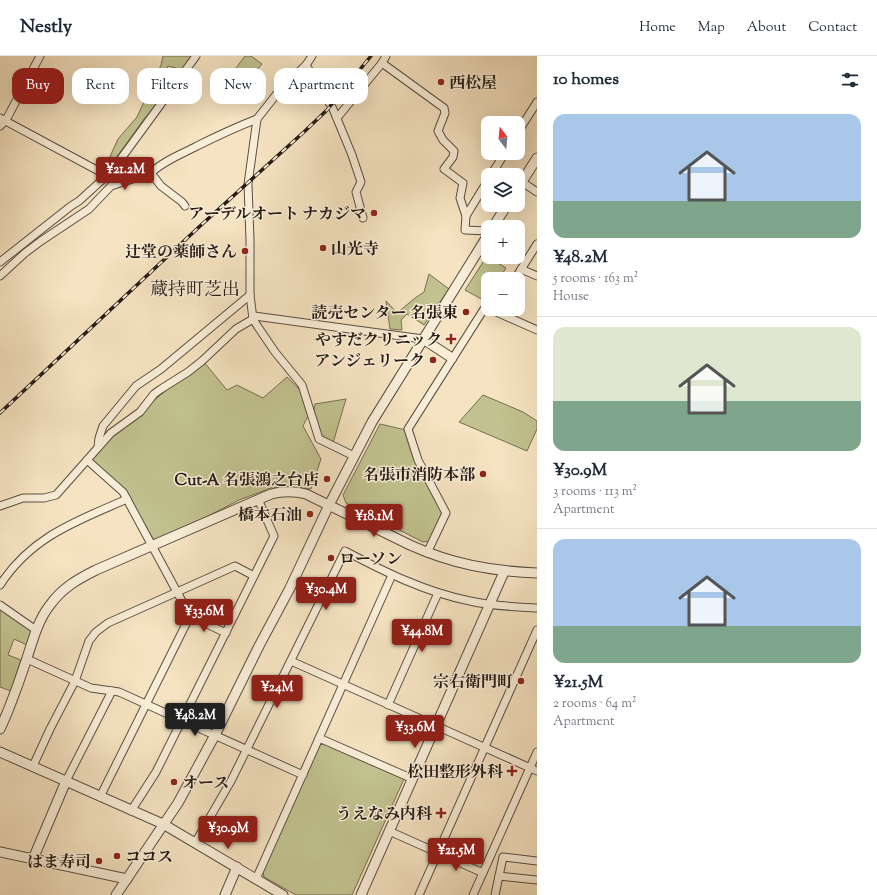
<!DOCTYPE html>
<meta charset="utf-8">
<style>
body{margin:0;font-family:"Sorts Mill Goudy","Noto Serif JP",serif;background:#f2f2f3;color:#1f2937;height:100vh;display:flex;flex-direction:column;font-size:15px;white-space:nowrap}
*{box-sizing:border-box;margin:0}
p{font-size:13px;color:#747a83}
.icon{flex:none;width:22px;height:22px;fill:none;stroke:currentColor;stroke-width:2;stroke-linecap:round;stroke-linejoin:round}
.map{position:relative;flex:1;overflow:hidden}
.side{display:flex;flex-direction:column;background:#fff;width:340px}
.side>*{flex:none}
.hud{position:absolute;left:12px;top:12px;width:380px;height:36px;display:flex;gap:8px}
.needle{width:26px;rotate:344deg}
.buttons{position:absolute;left:481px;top:60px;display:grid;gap:8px}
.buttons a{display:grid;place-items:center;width:44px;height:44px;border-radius:8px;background:#fff;box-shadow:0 4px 16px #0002;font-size:20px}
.price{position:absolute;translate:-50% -34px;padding:0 9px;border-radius:4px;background:#8f2418;color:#fff;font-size:13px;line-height:26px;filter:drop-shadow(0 1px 2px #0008)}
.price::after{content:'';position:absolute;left:50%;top:24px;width:12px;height:9px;margin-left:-6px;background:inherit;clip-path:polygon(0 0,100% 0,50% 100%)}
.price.selected{background:#222;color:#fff}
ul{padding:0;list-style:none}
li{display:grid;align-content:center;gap:8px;height:212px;padding:0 16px}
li+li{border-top:1px solid #e0e1e3}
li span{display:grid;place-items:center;height:124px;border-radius:12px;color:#555}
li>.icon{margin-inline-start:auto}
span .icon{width:72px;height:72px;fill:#fffc;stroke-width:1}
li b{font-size:17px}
h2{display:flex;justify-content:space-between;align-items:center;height:48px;padding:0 16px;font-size:17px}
.pill{padding:0 14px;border-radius:12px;background:#fff;box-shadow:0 4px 16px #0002;font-size:14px;line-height:36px}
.pill.selected{background:#8f2418;color:#fff}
header{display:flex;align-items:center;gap:24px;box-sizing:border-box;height:56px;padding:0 20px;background:#fff;border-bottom:1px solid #e0e1e3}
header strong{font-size:19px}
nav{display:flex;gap:22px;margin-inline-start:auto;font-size:14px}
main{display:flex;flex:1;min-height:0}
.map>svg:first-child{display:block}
</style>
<header>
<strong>Nestly</strong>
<nav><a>Home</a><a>Map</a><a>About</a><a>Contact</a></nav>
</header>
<main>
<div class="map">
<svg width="537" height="839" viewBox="0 0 537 839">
<rect width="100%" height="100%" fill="#f5e3c1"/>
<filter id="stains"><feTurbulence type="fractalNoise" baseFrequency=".005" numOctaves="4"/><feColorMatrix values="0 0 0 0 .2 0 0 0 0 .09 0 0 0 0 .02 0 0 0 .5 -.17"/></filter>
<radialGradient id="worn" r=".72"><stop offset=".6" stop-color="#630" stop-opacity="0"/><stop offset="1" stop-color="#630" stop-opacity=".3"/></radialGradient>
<!-- green -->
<g fill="#c1c28f" stroke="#746f52">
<polygon points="163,0 192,0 183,14 168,10 163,22 167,32 165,38 144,63 113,106 107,107 118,83 137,61 161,9"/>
<polygon points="245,0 251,0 262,8 255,16 250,12 244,18 236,12"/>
<polygon points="487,200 506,212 499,223 488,223 488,240 485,245 465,234"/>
<polygon points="429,218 449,233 424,269 407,258 401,264 402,274 390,273 386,245 397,257 415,242 424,236"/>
<path d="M204 306 227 334 237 329 263 342 287 321 302 336 309 358 303 370 321 403 311 433 287 430 271 432 239 444 189 470 155 486 124 434 88 402C125 368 163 335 204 306Z"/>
<polygon points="483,339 523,356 537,365 537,373 527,395 459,366"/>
<polygon points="346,343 333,387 320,378 314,354 315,348"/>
<polygon points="380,368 406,374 441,454 442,460 429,485 423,486 346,447 343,439"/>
<polygon points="0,552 33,575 27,589 14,583 8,599 21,604 11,635 0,631"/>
<polygon points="324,688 404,723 352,839 296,839 264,821 263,816 319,689"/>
</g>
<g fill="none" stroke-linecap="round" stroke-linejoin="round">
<defs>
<g id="minor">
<polyline points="312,0 306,9 283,30 257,63 248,128 250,184 250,239 253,263 258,271 275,296 302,329 319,383 354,400"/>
<polyline points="386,0 382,7 444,52 445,57 438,75 443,84 454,95 453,101 444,113 463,127 460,142 466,160 465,174 488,175"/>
<polyline points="306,9 333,53 352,99 361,126 356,136 363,162"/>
<polyline points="0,62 106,119"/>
<polyline points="337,62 382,7"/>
<polyline points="0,70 6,64 40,0"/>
<polyline points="518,76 537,46"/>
<polyline points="151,117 161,130 182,146 185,150"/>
<polyline points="491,119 505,97"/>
<polyline points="522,126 537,136"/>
<polyline points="466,160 488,124"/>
<polyline points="0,206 71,150 79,145 112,115 196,0"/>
<polyline points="521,213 537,220"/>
<path d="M0 220 25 197 41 185 89 153 111 130 151 117C163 105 182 98 197 90 217 80 236 71 257 63"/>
<polyline points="515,223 537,188"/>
<polyline points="254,260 423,283"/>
<polyline points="98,391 99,382 103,370 136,330 161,313 250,239"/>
<polyline points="87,404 123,436 190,560 226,577"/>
<polyline points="0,450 23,442 44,442 56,439 111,377 140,356 154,338 161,333 188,316 202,305 236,273 253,263"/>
<polyline points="427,497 446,457 418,404 408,373 484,253 494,255 537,274"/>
<path d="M0 529C32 480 77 465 127 443"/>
<polyline points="0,549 36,574"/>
<polyline points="27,603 91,632 119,636 303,719"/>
<polyline points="291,605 537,715"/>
<polyline points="388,649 438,537"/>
<polyline points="319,682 413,723"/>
<polyline points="33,710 50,673 75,625 89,585 96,576 108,567 235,510 254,520"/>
<polyline points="66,725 112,635"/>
<polyline points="100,741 190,560"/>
<polyline points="131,755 156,716 274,480 258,443"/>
<polyline points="389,775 483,817"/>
<path d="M195 787 231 725 345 495C385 516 425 536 470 545 492 550 515 551 537 552"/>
<polyline points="499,820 537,824"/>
<polyline points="256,823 392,519"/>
<polyline points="419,839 537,574"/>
<polyline points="473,839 537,696"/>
<polyline points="495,839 503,801 537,805"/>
</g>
<g id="tertiary">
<polyline points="518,132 537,102"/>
<polyline points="493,171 507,149"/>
<polyline points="423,283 452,302"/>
<path d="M0 673C11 650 19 626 27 602 33 584 38 564 50 549 62 532 78 523 96 514L271 438C283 435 294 435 306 438L410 489C452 508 491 515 537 517"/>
<polyline points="0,696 163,768 283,839"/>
<polyline points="0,796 127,823"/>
<polyline points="33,803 66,725"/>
<polyline points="116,839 178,747 215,679 259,590 290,532 329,449 372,366 488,179"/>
<polyline points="225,839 237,811"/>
<polyline points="361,839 504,516"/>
</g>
</defs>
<!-- minor casing -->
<use href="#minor" stroke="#5a4e41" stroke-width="9"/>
<!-- tertiary casing -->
<use href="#tertiary" stroke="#5a4e41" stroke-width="11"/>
<!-- minor -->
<use href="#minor" stroke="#f8edd7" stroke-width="7"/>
<!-- tertiary -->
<use href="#tertiary" stroke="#f8edd7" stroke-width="9"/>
<defs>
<polyline id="rail" points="0,357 199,171 305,75 327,54 371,0"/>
</defs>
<!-- rail casing -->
<use href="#rail" stroke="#271c16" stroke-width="3.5"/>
<!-- rail -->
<use href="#rail" stroke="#f8edd7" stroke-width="2" stroke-dasharray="6" stroke-linecap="butt"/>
</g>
<!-- markers -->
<g fill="#8f2418" stroke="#f8edd7" stroke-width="1.5">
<circle cx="441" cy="26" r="4"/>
<circle cx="374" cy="157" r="4"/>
<circle cx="323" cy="192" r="4"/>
<circle cx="245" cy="195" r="4"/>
<circle cx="466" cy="256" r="4"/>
<path d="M449 277h4v4h4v4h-4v4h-4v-4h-4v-4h4z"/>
<circle cx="433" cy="304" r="4"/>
<circle cx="483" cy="418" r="4"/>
<circle cx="327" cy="423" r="4"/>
<circle cx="310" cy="458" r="4"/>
<circle cx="331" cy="502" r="4"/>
<circle cx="521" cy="625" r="4"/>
<path d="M510 709h4v4h4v4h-4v4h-4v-4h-4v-4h4z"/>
<circle cx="174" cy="726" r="4"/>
<path d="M439 751h4v4h4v4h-4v4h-4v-4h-4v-4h4z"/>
<circle cx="117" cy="800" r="4"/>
<circle cx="99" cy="805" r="4"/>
</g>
<g text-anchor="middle" stroke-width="3" stroke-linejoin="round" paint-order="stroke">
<!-- poi labels -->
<g font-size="16" font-weight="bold" fill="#271c16" stroke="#f8edd7" text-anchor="end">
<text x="449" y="32" text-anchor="start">西松屋</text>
<text x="366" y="163">アーデルオート ナカジマ</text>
<text x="331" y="198" text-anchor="start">山光寺</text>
<text x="237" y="201">辻堂の薬師さん</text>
<text x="458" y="262">読売センター 名張東</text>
<text x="442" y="289">やすだクリニック</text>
<text x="425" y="310">アンジェリーク</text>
<text x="475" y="424">名張市消防本部</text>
<text x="319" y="429">Cut-A 名張鴻之台店</text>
<text x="302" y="464">橋本石油</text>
<text x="339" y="508" text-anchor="start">ローソン</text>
<text x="513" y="631">宗右衛門町</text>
<text x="503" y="721">松田整形外科</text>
<text x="182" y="732" text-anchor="start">オース</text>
<text x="432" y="763">うえなみ内科</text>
<text x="125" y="806" text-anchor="start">ココス</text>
<text x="91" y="811">はま寿司</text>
</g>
<!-- quarter labels -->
<g font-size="18" fill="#271c16" stroke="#f8edd7">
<text x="195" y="239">蔵持町芝出</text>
</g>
</g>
<rect width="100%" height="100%" filter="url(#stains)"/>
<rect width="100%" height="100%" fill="url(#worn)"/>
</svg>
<div class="buttons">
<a><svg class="needle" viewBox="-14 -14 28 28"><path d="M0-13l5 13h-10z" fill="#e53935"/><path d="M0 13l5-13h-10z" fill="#747a83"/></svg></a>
<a><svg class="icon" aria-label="layers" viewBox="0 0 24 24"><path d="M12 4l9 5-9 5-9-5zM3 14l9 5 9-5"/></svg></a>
<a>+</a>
<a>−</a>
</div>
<b class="price" style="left:125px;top:135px">¥21.2M</b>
<b class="price" style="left:374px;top:482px">¥18.1M</b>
<b class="price" style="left:326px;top:555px">¥30.4M</b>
<b class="price" style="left:204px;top:577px">¥33.6M</b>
<b class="price" style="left:422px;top:597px">¥44.8M</b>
<b class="price" style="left:277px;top:653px">¥24M</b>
<b class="price selected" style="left:195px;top:681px">¥48.2M</b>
<b class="price" style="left:415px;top:693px">¥33.6M</b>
<b class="price" style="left:228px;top:794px">¥30.9M</b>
<b class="price" style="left:456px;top:816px">¥21.5M</b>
<div class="hud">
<a class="pill selected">Buy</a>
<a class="pill">Rent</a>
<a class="pill">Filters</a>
<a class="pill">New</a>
<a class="pill">Apartment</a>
</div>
</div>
<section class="side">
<h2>10 homes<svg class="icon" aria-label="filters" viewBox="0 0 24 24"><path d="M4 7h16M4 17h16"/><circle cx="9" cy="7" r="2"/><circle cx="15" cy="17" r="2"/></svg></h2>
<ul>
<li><span style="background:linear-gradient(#a9c7e8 70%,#7fa58c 0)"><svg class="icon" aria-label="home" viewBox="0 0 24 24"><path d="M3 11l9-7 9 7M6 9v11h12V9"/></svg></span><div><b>¥48.2M</b><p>5 rooms · 163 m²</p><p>House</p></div></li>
<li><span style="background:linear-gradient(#dfe7d0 60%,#7fa58c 0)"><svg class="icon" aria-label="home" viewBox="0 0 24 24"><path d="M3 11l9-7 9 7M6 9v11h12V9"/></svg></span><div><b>¥30.9M</b><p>3 rooms · 113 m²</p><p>Apartment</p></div></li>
<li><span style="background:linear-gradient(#a9c7e8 70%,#7fa58c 0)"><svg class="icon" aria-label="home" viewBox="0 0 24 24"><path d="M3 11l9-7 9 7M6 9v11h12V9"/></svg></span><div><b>¥21.5M</b><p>2 rooms · 64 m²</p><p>Apartment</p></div></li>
</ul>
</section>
</main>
